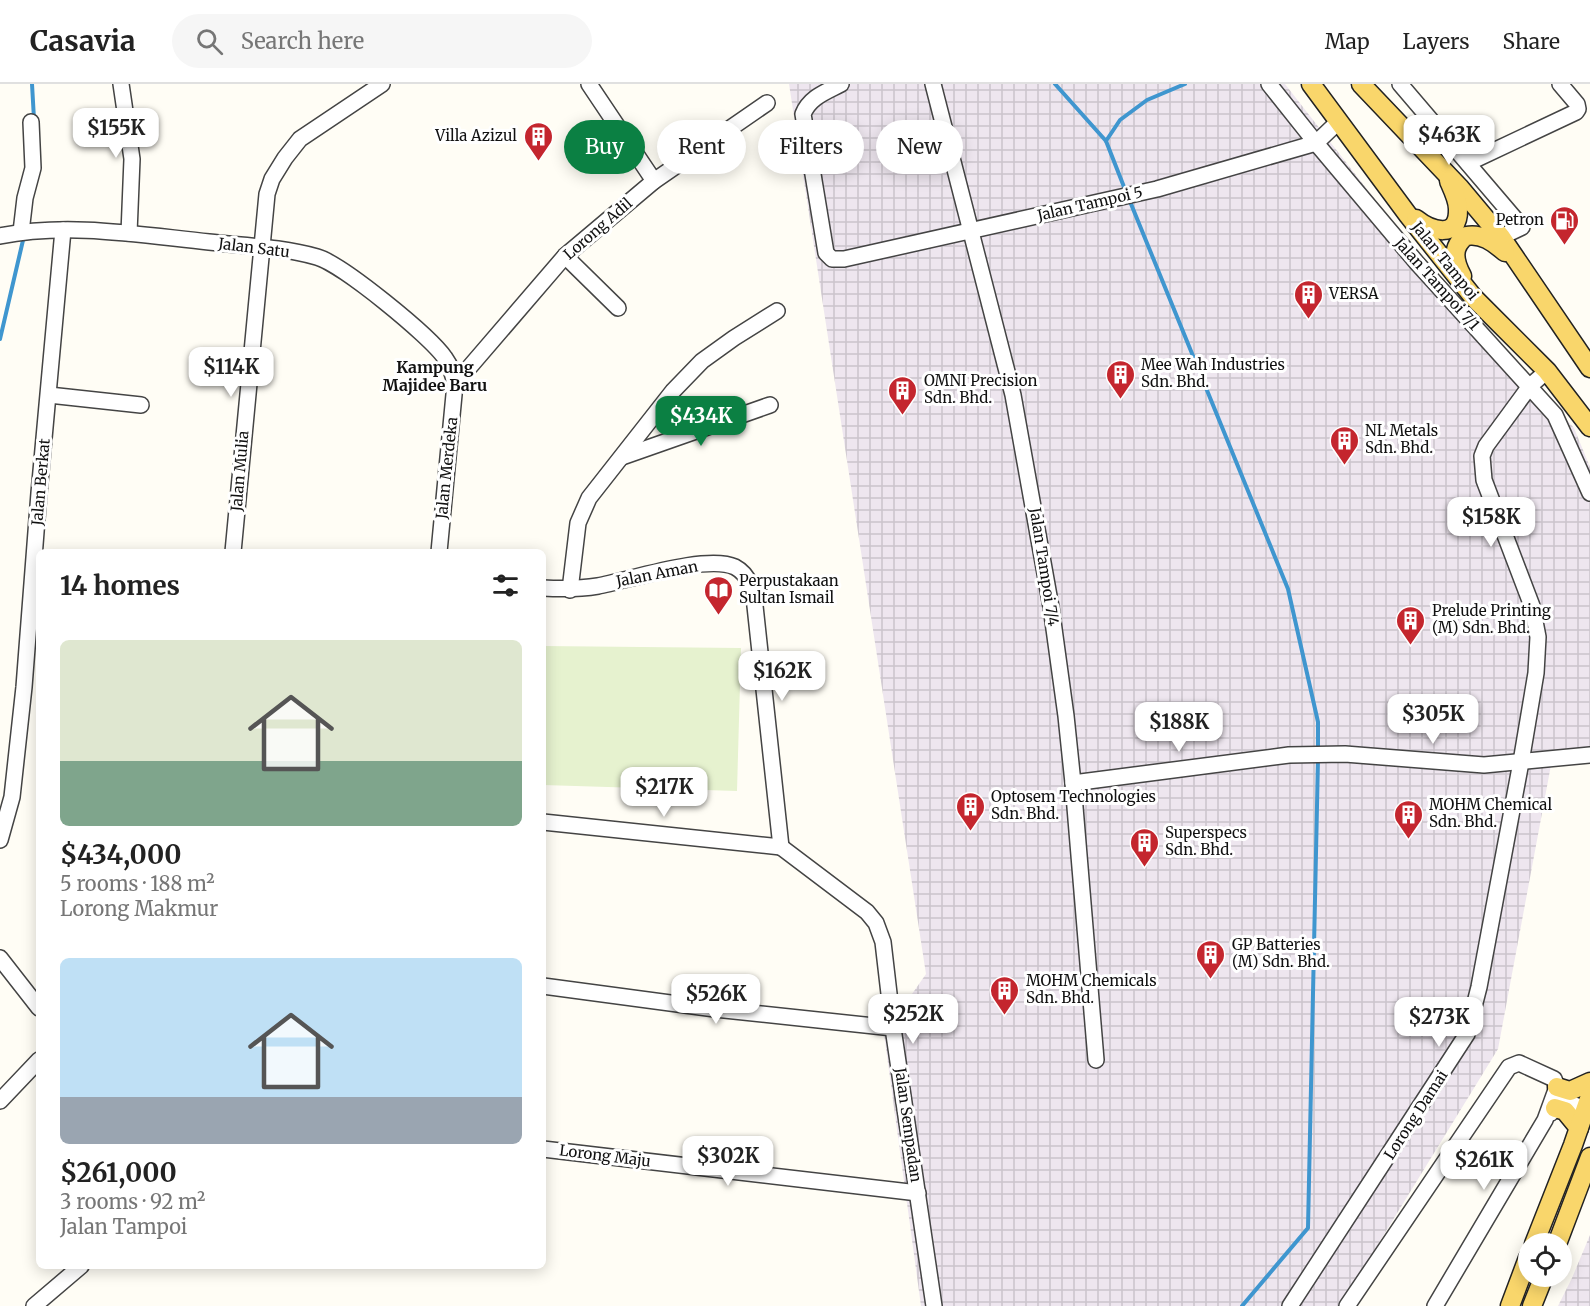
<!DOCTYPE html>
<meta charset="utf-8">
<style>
body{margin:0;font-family:Merriweather,serif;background:#f6f6f6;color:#222;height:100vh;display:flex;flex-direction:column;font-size:22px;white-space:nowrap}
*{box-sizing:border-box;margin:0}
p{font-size:20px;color:#767676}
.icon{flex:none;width:33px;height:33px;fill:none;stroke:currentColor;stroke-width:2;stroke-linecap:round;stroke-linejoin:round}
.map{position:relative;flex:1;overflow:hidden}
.details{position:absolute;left:36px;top:465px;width:510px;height:720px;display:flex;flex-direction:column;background:#fff;border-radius:9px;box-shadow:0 3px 15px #0003}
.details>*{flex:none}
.hud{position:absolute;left:564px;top:36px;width:570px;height:54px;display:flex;gap:12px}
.fabs{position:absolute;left:1518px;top:1149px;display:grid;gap:12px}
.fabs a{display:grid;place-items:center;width:54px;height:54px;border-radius:50%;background:#fff;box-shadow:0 3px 15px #0003;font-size:30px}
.price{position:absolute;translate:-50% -51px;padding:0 14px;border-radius:12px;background:#fff;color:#222;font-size:20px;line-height:39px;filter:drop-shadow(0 2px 3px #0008)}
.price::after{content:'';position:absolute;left:50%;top:36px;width:18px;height:14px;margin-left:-9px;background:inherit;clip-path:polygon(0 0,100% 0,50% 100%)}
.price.selected{background:#0b8043;color:#fff}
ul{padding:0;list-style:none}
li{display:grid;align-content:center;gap:12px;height:318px;padding:0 24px}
li span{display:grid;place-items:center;height:186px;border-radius:9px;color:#555}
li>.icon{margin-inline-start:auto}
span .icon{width:108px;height:108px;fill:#fffc;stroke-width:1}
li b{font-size:26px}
h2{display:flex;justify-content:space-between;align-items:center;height:72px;padding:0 24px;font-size:26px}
.pill{padding:0 21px;border-radius:27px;background:#fff;box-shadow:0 3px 15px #0003;font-size:21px;line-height:54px}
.pill.selected{background:#0b8043;color:#fff}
header{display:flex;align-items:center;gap:36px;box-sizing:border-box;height:84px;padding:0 30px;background:#fff;border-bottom:2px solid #e0e0e0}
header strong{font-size:28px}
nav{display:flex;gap:33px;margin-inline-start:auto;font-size:21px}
.search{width:420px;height:54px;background:#f6f6f6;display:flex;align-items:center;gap:15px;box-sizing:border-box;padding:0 21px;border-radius:33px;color:#767676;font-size:22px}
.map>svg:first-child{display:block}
</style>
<header>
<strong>Casavia</strong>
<div class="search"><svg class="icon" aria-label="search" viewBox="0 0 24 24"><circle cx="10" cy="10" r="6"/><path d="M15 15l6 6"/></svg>Search here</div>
<nav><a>Map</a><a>Layers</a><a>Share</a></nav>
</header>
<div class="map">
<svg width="1590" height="1222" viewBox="0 0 1590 1222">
<defs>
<pattern id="industrial-grid" width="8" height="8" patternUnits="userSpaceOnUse" patternTransform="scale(1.5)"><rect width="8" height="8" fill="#eee6ef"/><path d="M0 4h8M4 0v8" fill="none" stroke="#cbc4cc"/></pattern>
</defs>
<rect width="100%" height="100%" fill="#fffdf5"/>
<!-- industrial -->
<g fill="url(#industrial-grid)">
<polygon points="789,0 1285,0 1384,127 1471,230 1574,344 1590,383 1590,678 1551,681 1498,965 1340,1222 921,1222 884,950 926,890"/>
<polygon points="1590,1151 1590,1222 1558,1222 1572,1194"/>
</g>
<!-- pitch -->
<polygon fill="#e6f2cf" points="543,562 741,564 737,707 543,701"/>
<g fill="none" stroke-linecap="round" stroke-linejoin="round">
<!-- stream -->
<g stroke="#3f96cf" stroke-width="4">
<polyline points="32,0 34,35"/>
<polyline points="1055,0 1106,57 1126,108"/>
<polyline points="1106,57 1120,36 1147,16 1185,0"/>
<polyline points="1129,115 1288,505 1318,638 1318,667"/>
<polyline points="0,255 24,152"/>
<polyline points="1242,1222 1308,1144 1318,675"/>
</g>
<defs>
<g id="minor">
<polyline points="121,0 132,75 129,149"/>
<polyline points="589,0 654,97"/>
<path d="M841 0C826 8 810 13 803 30L826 169 832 175H844L1157 105 1316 59 1338 38"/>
<polyline points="933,0 1013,311 1051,523 1066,632 1073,699 1096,976"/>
<polyline points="1269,0 1316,59 1417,179 1555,331 1590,409"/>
<polyline points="1400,0 1522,143 1501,153"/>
<polyline points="1468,79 1576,28 1578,25 1577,20 1560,0"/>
<polyline points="21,148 25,114 33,84 31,38"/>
<path d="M0 152C68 138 141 151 209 158 244 162 283 163 317 173 342 180 430 252 445 274 451 282 453 291 455 300L439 468"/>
<polyline points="565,172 618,224"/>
<polyline points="455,300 565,172 654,97 767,19"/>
<polyline points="49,311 141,321"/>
<polyline points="622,373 770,321"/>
<polyline points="233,468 267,110 272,95 285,74 300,55 382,0"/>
<path d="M543 504C562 505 580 505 598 502 630 496 707 470 735 483 750 491 753 507 755 522L781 763"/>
<polyline points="570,506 578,439 589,414 673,307 702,277 734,254 777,227"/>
<polyline points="1073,699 1289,671 1345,670 1484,681 1590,671"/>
<polyline points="543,738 781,763"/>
<polyline points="0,756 12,713 24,603 39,409 63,146"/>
<polyline points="781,763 867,828 876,839 883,858 893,944 934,1222"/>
<polyline points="0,874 39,924"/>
<polyline points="543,902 715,925 893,944"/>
<polyline points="0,1017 39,976"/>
<path d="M1551 1029C1563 1014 1574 1020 1590 1027"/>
<polyline points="543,1065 918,1109"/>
<polyline points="34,1222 81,1182"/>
<polyline points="1290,1222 1467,950 1479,903 1521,678 1536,589 1538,553 1532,522 1484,396 1482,372 1486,362 1530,302 1547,287"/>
<polyline points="1347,1222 1509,983 1519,979 1554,995 1557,1003 1545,1036 1435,1222"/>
</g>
<g id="major">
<polyline points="1311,0 1408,131 1462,199 1474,214 1547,287 1590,343"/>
<polyline points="1361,0 1460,104 1501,153 1590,284"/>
<path d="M1416 135C1431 147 1459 156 1458 125 1458 116 1453 106 1449 97"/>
<path d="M1462 192C1454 177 1451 163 1466 152 1482 149 1493 158 1505 168"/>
<polyline points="1557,1003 1570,1007 1590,998"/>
<polyline points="1555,1024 1565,1027 1579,1044"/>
<polyline points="1534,1160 1573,1061 1590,1012"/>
<polyline points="1557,1160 1590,1073"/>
<polyline points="1510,1222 1528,1174"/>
<polyline points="1532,1222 1544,1192"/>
</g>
</defs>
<!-- minor casing -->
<use href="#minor" stroke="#444" stroke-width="18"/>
<!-- major casing -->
<use href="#major" stroke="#222" stroke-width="21"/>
<!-- minor -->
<use href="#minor" stroke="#fff" stroke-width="15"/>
<!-- major -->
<use href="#major" stroke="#f9d66b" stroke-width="18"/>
</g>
<!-- icons -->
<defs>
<symbol id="building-pin" viewBox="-11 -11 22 30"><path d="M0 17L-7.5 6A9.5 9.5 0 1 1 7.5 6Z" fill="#c4262e" stroke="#fff"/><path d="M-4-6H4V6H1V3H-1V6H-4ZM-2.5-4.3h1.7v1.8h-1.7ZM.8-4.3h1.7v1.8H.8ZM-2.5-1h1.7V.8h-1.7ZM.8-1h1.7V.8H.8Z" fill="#fff"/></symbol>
<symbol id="fuel-pin" viewBox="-11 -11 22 30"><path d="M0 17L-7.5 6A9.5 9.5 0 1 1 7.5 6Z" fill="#c4262e" stroke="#fff"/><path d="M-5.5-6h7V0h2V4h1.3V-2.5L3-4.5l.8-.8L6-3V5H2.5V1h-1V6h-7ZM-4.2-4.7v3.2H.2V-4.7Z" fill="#fff"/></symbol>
<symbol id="library-pin" viewBox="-11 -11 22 30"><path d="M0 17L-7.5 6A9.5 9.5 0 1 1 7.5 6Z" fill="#c4262e" stroke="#fff"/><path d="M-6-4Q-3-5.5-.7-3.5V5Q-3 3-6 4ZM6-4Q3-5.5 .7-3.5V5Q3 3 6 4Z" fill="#fff"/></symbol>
</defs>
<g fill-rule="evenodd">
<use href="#building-pin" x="522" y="36" width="33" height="45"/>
<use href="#fuel-pin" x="1548" y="120" width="33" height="45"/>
<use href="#building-pin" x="1292" y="194" width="33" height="45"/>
<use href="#building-pin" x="1104" y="274" width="33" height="45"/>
<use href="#building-pin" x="886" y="290" width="33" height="45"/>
<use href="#building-pin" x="1328" y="340" width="33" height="45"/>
<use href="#library-pin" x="702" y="490" width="33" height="45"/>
<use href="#building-pin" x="1394" y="520" width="33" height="45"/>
<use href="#building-pin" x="954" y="706" width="33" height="45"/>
<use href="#building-pin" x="1392" y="714" width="33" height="45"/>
<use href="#building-pin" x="1128" y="742" width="33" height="45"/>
<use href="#building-pin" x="1194" y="854" width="33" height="45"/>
<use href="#building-pin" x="988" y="890" width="33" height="45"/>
</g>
<g text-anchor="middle" stroke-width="6" stroke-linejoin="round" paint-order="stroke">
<!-- poi labels -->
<g font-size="15" fill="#111" stroke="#fff" text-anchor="start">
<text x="517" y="57" text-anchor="end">Villa Azizul</text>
<text x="1544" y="141" text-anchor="end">Petron</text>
<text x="1329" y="215">VERSA</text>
<text x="1141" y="286">Mee Wah Industries<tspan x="1141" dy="17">Sdn. Bhd.</tspan></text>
<text x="924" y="302">OMNI Precision<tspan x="924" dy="17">Sdn. Bhd.</tspan></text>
<text x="1365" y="352">NL Metals<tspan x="1365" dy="17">Sdn. Bhd.</tspan></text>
<text x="739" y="502">Perpustakaan<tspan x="739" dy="17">Sultan Ismail</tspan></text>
<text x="1432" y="532">Prelude Printing<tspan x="1432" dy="17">(M) Sdn. Bhd.</tspan></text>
<text x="991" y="718">Optosem Technologies<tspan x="991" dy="17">Sdn. Bhd.</tspan></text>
<text x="1429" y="726">MOHM Chemical<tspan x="1429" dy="17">Sdn. Bhd.</tspan></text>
<text x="1165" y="754">Superspecs<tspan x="1165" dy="17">Sdn. Bhd.</tspan></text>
<text x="1232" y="866">GP Batteries<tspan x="1232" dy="17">(M) Sdn. Bhd.</tspan></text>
<text x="1026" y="902">MOHM Chemicals<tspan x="1026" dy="17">Sdn. Bhd.</tspan></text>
</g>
<!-- street labels -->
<g font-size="15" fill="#111" stroke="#fff">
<text transform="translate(1090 120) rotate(-13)" y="5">Jalan Tampoi 5</text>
<text transform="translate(598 145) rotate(-41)" y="5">Lorong Adil</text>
<text transform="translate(254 164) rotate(7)" y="5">Jalan Satu</text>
<text transform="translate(1445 177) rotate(51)" y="5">Jalan Tampoi</text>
<text transform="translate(1437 200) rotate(48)" y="5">Jalan Tampoi 7/1</text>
<text transform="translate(447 384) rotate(-84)" y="5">Jalan Merdeka</text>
<text transform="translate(240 387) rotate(-85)" y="5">Jalan Mulia</text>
<text transform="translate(41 398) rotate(-85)" y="5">Jalan Berkat</text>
<text transform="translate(1044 483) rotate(81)" y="5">Jalan Tampoi 7/4</text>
<text transform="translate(657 490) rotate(-11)" y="5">Jalan Aman</text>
<text transform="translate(1416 1031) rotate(-57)" y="5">Lorong Damai</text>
<text transform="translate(908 1041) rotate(82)" y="5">Jalan Sempadan</text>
<text transform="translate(605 1072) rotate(7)" y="5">Lorong Maju</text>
</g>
<!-- neighbourhood labels -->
<g font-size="16" font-weight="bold" fill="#111" stroke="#fff">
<text x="435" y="289">Kampung<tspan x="435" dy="18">Majidee Baru</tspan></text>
</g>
</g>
</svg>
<div class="fabs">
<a><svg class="icon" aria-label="locate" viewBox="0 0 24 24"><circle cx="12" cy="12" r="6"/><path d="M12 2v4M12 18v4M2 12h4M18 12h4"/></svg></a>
</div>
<b class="price" style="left:116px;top:75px">$155K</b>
<b class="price" style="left:1449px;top:82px">$463K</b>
<b class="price" style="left:231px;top:314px">$114K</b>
<b class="price selected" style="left:701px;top:363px">$434K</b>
<b class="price" style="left:1491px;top:464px">$158K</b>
<b class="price" style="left:782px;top:618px">$162K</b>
<b class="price" style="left:1433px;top:661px">$305K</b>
<b class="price" style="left:1179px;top:669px">$188K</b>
<b class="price" style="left:664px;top:734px">$217K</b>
<b class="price" style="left:716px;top:941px">$526K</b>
<b class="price" style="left:913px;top:961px">$252K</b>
<b class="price" style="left:1439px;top:964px">$273K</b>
<b class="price" style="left:728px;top:1103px">$302K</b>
<b class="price" style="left:1484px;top:1107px">$261K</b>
<div class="hud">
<a class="pill selected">Buy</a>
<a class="pill">Rent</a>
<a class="pill">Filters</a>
<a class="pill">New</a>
</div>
<section class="details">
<h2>14 homes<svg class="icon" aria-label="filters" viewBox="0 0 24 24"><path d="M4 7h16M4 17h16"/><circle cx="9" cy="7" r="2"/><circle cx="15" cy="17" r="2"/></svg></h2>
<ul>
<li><span style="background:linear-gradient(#dfe7d0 65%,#7fa58c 0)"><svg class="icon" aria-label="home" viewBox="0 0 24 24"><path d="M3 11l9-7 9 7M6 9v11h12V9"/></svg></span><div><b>$434,000</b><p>5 rooms · 188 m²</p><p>Lorong Makmur</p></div></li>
<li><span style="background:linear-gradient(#bfe0f5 75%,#9aa5b1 0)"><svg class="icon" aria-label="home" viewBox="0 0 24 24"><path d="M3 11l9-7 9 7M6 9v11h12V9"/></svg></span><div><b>$261,000</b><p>3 rooms · 92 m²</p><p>Jalan Tampoi</p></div></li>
</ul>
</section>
</div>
